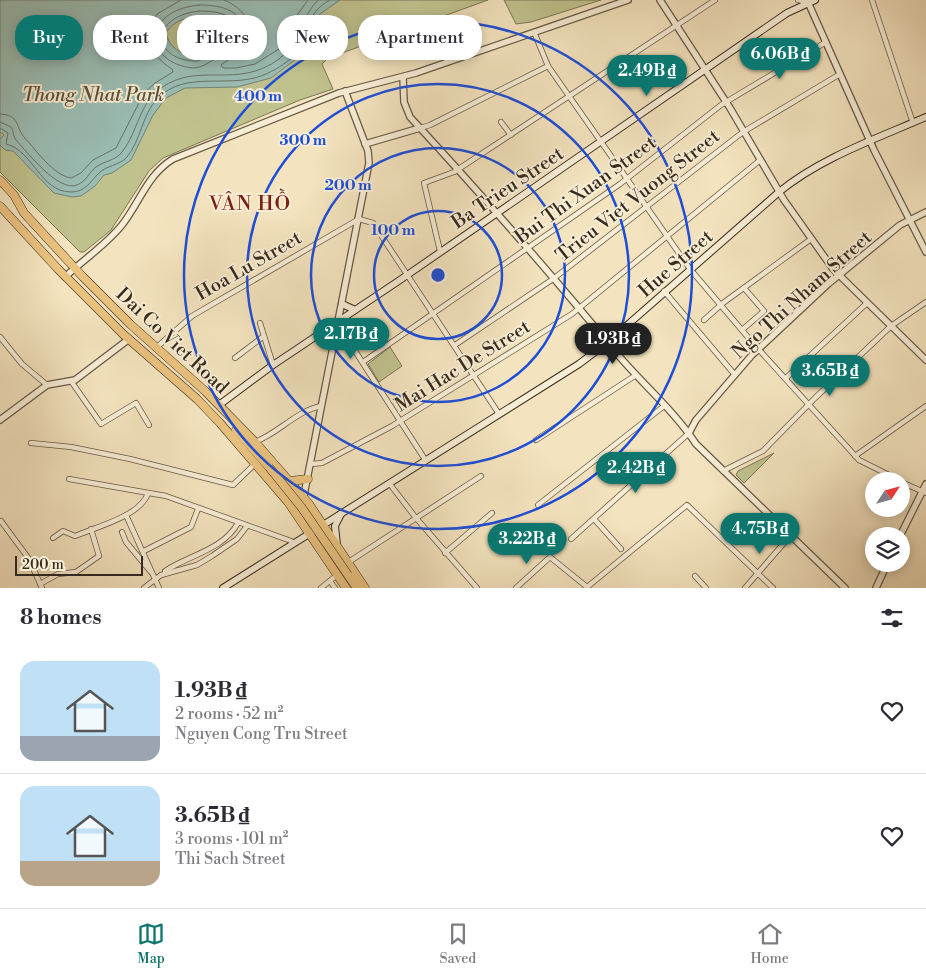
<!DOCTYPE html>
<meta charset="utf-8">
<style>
body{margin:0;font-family:"Libre Bodoni",serif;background:#f7f7f7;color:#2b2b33;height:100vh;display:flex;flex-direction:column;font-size:19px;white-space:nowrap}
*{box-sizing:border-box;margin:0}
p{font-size:16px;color:#7c7c81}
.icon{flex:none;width:28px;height:28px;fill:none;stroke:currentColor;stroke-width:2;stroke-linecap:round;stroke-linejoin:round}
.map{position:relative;height:588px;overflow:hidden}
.drawer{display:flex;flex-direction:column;background:#fff;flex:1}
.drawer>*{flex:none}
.top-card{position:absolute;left:15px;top:15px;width:500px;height:45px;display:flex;gap:10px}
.needle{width:32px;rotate:54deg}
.controls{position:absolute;left:865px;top:472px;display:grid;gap:10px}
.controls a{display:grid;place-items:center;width:45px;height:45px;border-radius:50%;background:#fff;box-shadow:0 2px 12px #0003;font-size:25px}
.scale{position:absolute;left:15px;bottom:12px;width:128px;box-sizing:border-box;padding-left:5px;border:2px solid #362b1e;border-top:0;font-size:14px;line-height:18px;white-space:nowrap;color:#362b1e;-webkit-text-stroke:4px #f7edd5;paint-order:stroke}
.price{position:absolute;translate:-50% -42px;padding:0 11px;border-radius:18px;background:#0f766e;color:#fff;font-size:16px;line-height:32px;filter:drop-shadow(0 1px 2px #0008)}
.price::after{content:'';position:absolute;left:50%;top:30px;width:15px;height:11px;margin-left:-8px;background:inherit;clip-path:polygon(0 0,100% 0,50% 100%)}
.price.on{background:#222;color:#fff}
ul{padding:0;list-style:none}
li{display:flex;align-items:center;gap:15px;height:125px;padding:0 20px}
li+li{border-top:1px solid #e1e1e2}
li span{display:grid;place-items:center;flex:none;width:140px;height:100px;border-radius:15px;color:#555}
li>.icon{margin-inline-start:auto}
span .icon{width:60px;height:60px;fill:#fffc;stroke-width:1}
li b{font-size:21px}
h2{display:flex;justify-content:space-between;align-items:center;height:60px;padding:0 20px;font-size:21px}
.tag{padding:0 18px;border-radius:20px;background:#fff;box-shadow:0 2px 12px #0003;font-size:18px;line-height:45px}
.tag.on{background:#0f766e;color:#fff}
.tabs{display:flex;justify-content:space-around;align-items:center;height:70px;border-top:1px solid #e1e1e2;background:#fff;font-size:14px;color:#7c7c81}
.tabs a{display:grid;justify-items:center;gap:2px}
.tabs .on{color:#0f766e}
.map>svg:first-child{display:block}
</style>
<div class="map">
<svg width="926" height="588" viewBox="0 0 926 588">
<rect width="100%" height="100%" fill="#f3e3be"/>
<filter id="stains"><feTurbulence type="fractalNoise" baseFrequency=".004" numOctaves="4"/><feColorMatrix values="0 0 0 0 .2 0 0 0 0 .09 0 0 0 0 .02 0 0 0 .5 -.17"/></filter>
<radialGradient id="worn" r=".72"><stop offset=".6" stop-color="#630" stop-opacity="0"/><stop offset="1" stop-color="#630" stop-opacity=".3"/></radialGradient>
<!-- green -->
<g fill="#c0c28e" stroke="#7b7656">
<polygon points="0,0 488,0 328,58 322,64 333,89 300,100 163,158 149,171 111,230 84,252 80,252 0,172"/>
<polygon points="504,0 601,0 531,22 516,24"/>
<polygon points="390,347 402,366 379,382 368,364"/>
<polygon points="774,453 744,483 736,475 738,471"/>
</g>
<!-- water -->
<path fill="#9bbeb5" stroke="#738379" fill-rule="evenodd" d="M0 0H340L320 14 308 34 300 56 271 78 237 87 185 88 166 98 153 115 131 160 112 173 104 175 95 186 81 196 72 197 54 193 13 151 5 150 0 145V139L4 135 0 132ZM211 16 228 22 231 28 230 37 196 57C181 54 169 48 166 33 175 17 195 16 211 16Z"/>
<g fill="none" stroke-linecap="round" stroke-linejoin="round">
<!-- shore -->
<g stroke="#68746a" stroke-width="1">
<path d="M224 0C243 7 261 30 244 49 238 57 228 59 221 65L223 68H236L255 64 279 49 284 44 295 18 308 0"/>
<path d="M199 5C217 5 242 8 243 31 243 36 241 42 238 45 231 52 222 55 215 59 208 63 201 68 193 68 144 63 140 11 199 5Z"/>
<path d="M199 11C212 11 234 12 236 29 237 33 236 37 234 40 229 46 221 49 214 52 208 56 200 62 193 61 152 58 149 17 199 11Z"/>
<path d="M0 114C20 115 15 126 24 137 36 150 53 175 71 178L81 173 93 160 116 148 144 93 155 83 173 72 172 69C158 60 147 48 148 30L157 14 181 0"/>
<path d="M0 122 11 127C14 131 13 137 16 140 28 153 58 192 77 185 87 181 89 172 96 167 104 161 115 161 122 152 138 132 139 103 161 88 199 61 237 90 279 59 298 45 300 18 318 0"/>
<path d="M0 128 8 133 6 144C33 150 40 192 71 192 85 192 90 182 98 174 106 165 119 166 127 157 141 140 142 115 157 99 186 68 233 91 268 73 277 69 290 61 296 53 309 34 304 14 330 0"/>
</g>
<defs>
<g id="minor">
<polyline points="798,0 808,2"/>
<polyline points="872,0 913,123"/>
<polyline points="534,32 548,66 690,269 752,342 859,460 901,481"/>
<polyline points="501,122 511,135"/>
<polyline points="420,128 430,125 548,66"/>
<polyline points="440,251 424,183 454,172 715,0"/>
<polyline points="664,291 735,375"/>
<polyline points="704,320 723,303 811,239"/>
<polyline points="260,323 273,365"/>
<polyline points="337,323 426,461"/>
<polyline points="742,330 764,311 744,288"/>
<polyline points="0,337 22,364 47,385"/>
<polyline points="455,345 553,279 743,132 840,74"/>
<polyline points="157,347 192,316 359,219 373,223 499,414"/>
<polyline points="235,358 264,336"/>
<polyline points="363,362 620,184 721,105 826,42"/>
<polyline points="786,378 867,303"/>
<polyline points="71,381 101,424 136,403 149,425"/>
<polyline points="536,440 636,375"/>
<path d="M255 442C279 433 296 411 321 406"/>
<polyline points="31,443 71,447 130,459 233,485 256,463"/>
<polyline points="855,456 926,406"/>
<polyline points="311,464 322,463 392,426 572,314 759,161"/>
<polyline points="723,471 763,451 815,398 891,326 926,302"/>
<polyline points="69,479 166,496 291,541 294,544"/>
<polyline points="901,482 926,493"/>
<polyline points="389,483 416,518 477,588"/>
<polyline points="538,505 664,406"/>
<polyline points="126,515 159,588"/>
<polyline points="594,519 621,549"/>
<polyline points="1,521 29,559 42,588"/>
<polyline points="122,532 126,542 151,572"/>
<path d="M53 538 63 531 75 536C96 527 141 516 148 493"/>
<polyline points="571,539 689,433"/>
<polyline points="144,551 191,527 198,509"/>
<polyline points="445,553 492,513"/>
<polyline points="347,563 481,476"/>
<path d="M165 571C189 555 223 550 238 523"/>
<polyline points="695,576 706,588"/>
<polyline points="330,581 335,588"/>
<polyline points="40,584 58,574 76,572 99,556 91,529"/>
<polyline points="144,588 161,575 197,565 212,556 237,539 247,526"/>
<polyline points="321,588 337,575"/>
<polyline points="516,588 550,557 587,587"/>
<polyline points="586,588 687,505 773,588"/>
<polyline points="745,588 791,535"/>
</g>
<g id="tertiary">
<polyline points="660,0 730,108 784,200 833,269 926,360"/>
<polyline points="807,0 874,150 926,252"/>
<path d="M403 77 404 102 410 117C479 192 548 270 613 349 639 381 673 409 696 444L845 588"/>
<polyline points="365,144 420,128"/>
<path d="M65 277C84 259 106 245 122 225 140 202 147 175 173 159L339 93 416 73 628 0"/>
<polyline points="0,420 47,385 75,380 129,339"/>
<polyline points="689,433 696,420 752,355 828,284 900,225 926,212"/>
<polyline points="303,500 369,163 368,151 345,91"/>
<polyline points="900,536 926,484"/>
<polyline points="876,588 887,564"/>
</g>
<g id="secondary">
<polyline points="342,304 355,310"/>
<polyline points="219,405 273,365 400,280 787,13 815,0"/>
<polyline points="337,545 335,526 341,514"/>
<path d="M223 588 579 364 608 342 779 192C822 157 876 139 926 117"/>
</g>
<g id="primary">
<polyline points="0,180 14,195 24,213 83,277 130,324 205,391 255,442 309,504 365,588"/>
<polyline points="0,206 58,269 123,334 197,399 220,423 288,502 346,588"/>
<polyline points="236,430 269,467"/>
<polyline points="289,481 308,479"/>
<polyline points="348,575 357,588"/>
</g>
</defs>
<!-- minor casing -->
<use href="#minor" stroke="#655946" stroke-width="6"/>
<!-- tertiary casing -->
<use href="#tertiary" stroke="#655946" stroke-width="8"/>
<!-- secondary casing -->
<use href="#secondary" stroke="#362b1e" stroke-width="8"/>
<!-- primary casing -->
<use href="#primary" stroke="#362b1e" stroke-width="9"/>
<!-- minor -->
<use href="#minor" stroke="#f7edd5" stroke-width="4.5"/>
<!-- tertiary -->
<use href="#tertiary" stroke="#f7edd5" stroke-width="5.5"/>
<!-- secondary -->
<use href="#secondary" stroke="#f7edd5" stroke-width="6"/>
<!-- primary -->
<use href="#primary" stroke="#eac27f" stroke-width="8"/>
<defs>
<polyline id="primary-bridge" points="269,467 302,508 348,575"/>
</defs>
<!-- primary-bridge casing -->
<use href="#primary-bridge" stroke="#362b1e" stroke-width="9" stroke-linecap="butt"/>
<!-- primary-bridge -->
<use href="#primary-bridge" stroke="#eac27f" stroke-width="8"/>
</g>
<!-- distance rings -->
<g fill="none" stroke="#1d4ed8" stroke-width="2.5">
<circle cx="438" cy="275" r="64"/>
<circle cx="438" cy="275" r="127"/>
<circle cx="438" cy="275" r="191"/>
<circle cx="438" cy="275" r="254"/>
</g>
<g text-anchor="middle" stroke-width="4" stroke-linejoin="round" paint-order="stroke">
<!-- park labels -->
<g font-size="19" font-style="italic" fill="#58513a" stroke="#f7edd5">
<text x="93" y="101">Thong Nhat Park</text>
</g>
<!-- street labels -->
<g font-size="19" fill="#362b1e" stroke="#f7edd5">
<text transform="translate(507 187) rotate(-34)" y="7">Ba Trieu Street</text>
<text transform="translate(585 189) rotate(-36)" y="7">Bui Thi Xuan Street</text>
<text transform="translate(637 195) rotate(-38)" y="7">Trieu Viet Vuong Street</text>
<text transform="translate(675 263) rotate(-41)" y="7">Hue Street</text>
<text transform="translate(248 265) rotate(-30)" y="7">Hoa Lu Street</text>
<text transform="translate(801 294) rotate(-42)" y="7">Ngo Thi Nham Street</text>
<text transform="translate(173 340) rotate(43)" y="7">Dai Co Viet Road</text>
<text transform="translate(462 365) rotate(-32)" y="7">Mai Hac De Street</text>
</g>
<!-- neighbourhood labels -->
<g font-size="20" letter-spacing="1" fill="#7a1f14" stroke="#f7edd5">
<text x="250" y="210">VÂN HỒ</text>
</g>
</g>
<circle cx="438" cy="275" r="8" fill="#1d4ed8" stroke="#f7edd5" stroke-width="2.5"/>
<g font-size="15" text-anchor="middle" font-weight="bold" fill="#1d4ed8" stroke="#f7edd5" stroke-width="4" stroke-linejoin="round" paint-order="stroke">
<text x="258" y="101">400 m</text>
<text x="303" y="145">300 m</text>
<text x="348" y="190">200 m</text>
<text x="393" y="235">100 m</text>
</g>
<rect width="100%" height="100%" filter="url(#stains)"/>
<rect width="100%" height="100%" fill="url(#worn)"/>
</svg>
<div class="controls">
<a><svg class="needle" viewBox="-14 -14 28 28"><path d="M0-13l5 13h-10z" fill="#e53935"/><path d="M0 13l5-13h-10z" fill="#7c7c81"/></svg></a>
<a><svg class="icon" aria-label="layers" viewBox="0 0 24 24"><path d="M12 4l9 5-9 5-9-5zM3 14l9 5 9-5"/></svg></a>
</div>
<div class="scale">200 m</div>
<b class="price" style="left:780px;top:80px">6.06B ₫</b>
<b class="price" style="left:647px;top:97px">2.49B ₫</b>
<b class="price" style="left:351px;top:360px">2.17B ₫</b>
<b class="price on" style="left:613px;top:365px">1.93B ₫</b>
<b class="price" style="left:830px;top:397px">3.65B ₫</b>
<b class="price" style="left:636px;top:494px">2.42B ₫</b>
<b class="price" style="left:760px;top:555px">4.75B ₫</b>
<b class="price" style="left:527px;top:565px">3.22B ₫</b>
<div class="top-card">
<a class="tag on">Buy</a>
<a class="tag">Rent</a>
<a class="tag">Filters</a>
<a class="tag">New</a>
<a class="tag">Apartment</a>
</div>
</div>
<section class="drawer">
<h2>8 homes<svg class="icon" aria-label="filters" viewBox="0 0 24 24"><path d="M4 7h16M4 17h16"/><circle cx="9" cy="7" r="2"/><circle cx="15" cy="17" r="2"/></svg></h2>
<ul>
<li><span style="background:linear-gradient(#bfe0f5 75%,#9aa5b1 0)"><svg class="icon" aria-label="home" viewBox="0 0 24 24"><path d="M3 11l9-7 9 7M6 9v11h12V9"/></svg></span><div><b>1.93B ₫</b><p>2 rooms · 52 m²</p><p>Nguyen Cong Tru Street</p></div><svg class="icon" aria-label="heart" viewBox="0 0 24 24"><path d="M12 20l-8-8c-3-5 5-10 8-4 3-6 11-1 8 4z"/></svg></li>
<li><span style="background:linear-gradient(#bfe0f5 75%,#b9a48a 0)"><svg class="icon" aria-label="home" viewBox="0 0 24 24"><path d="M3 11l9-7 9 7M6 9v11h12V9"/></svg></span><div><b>3.65B ₫</b><p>3 rooms · 101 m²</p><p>Thi Sach Street</p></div><svg class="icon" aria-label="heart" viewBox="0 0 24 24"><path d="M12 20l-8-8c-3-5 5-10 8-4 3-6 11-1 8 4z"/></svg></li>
</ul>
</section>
<nav class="tabs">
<a class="on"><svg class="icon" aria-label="map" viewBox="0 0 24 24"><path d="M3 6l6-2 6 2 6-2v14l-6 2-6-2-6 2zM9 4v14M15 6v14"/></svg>Map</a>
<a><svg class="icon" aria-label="saved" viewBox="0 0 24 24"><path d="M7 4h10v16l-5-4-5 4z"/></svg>Saved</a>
<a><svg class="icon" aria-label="home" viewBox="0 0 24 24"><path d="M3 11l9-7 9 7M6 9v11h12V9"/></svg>Home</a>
</nav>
